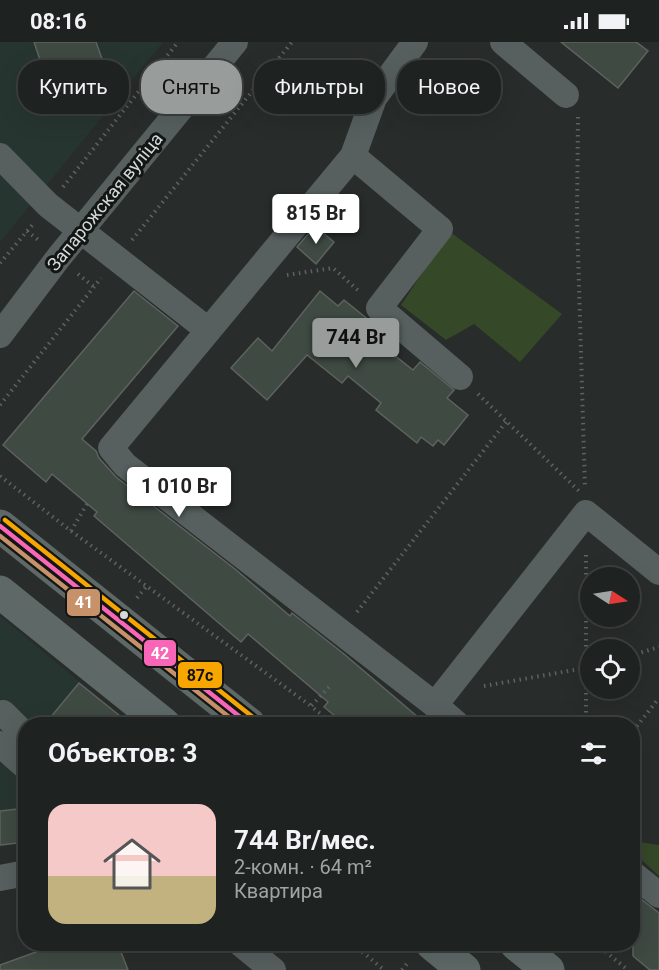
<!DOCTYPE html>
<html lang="ru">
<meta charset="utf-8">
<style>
body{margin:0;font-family:Roboto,sans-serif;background:#2b2f2d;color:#f1f3f6;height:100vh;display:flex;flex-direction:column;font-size:22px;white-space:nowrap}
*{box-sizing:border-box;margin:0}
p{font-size:20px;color:#a1a4a5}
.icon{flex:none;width:33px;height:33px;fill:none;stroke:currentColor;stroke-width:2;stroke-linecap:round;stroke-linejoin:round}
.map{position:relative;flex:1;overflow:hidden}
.sheet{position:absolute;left:18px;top:675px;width:622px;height:234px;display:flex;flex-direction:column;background:#1e2220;border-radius:24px;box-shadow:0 6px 24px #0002,0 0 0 2px #3c3f3e}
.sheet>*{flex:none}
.guide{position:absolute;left:18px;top:18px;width:624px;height:54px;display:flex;gap:12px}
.needle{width:39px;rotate:102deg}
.tools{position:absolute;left:580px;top:525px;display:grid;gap:12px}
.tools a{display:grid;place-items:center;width:60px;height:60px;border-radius:50%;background:#1e2220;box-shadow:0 6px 24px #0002,0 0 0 2px #3c3f3e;font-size:30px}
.price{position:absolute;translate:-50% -51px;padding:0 14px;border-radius:6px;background:#fff;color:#222;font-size:20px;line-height:39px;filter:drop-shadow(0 2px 3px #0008)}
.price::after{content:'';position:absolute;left:50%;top:36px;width:18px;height:14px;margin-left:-9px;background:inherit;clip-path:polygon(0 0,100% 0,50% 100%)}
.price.current{background:#989d9b;color:#111}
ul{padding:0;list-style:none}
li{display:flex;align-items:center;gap:18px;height:150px;padding:0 30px}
li span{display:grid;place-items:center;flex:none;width:168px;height:120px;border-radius:18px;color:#555}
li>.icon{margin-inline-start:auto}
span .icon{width:72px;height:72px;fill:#fffc;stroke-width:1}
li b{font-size:26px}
h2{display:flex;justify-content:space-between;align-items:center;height:72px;padding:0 30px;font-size:26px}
.tag{padding:0 21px;border-radius:24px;background:#1e2220;box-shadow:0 6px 24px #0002,0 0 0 2px #3c3f3e;font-size:21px;line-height:54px}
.tag.current{background:#989d9b;color:#111}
.status{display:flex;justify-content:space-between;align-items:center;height:42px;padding:0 30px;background:#1e2220;direction:ltr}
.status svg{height:16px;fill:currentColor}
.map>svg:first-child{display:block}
</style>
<div class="status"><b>08:16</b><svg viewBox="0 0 49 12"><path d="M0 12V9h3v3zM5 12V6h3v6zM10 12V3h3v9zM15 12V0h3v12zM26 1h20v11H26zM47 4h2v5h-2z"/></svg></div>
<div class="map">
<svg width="659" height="928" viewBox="0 0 659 928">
<rect width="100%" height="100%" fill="#282d2b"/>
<!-- built -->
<g fill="#273530">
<polygon points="0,0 163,0 0,200"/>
<polygon points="0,574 130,682 26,682 25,800 0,805"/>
</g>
<!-- green -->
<g fill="#354828">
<polygon points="450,190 562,272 520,320 474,282 446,298 401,263"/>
<polygon points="633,799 659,803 659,834 633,810"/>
</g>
<!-- building -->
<g fill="#3f4a43" stroke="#5f6260" stroke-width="1.5">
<polygon points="34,0 96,0 107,31 51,51"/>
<polygon points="561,0 636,0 648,9 618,46"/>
<polygon points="315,184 334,200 316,222 297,205"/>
<polygon points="134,249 178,284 82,397 96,409 99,416 116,435 235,527 290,574 292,571 344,612 426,682 345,682 324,665 328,660 248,592 241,600 94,474 97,470 52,432 46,440 3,403"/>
<polygon points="320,249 338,264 344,258 381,288 374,297 413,328 420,320 454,348 447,356 468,373 444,403 438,398 433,404 421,395 417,401 376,368 381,361 348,334 342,341 307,313 267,358 231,326 258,296 272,309"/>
<polygon points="79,641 130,682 45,682"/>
<polygon points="26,766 26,800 0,803 0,769"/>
<polygon points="633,851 659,871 659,928 650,928 633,914"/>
<polygon points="58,902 118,902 128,928 0,928 0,923"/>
</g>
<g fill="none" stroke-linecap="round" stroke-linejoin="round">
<!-- path -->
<g stroke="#5c6361" stroke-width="4" stroke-dasharray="1.5 4.5" stroke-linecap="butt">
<polyline points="578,75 577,177 585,446"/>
<polyline points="63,145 178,0"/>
<polyline points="27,189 41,200"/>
<polyline points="132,198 292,0"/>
<polyline points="0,221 34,181"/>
<polyline points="78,232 94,245"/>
<polyline points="287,233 333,226 360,250"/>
<polyline points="478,352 579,449"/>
<polyline points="0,363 101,236"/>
<polyline points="0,434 71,489 311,664"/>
<polyline points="71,489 87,462"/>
<polyline points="586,513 586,682"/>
<polyline points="137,556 146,545"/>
<polyline points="357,570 506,380"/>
<polyline points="630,614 659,605"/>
<polyline points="484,644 591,625"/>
<polyline points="329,645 311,664 333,682"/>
<polyline points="633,689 659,656"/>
<polyline points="353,902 384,928"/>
<polyline points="596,902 628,928"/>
<polyline points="402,928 409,919"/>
</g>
<!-- minor -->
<g stroke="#57605f" stroke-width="26">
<polyline points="415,0 374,56 353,114 111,406 125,423 435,663 586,471 659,530"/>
<polyline points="503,0 566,53"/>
<polyline points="0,114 48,163 208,288"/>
<polyline points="353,114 440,187 379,266 460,335"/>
<polyline points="0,293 59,215 235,0"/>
<polyline points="435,663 457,682"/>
<polyline points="0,672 3,671 26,694"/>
<polyline points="0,702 26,725"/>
<polyline points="633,832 659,853"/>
<polyline points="0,836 26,831"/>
<polyline points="241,902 273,928"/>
</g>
<!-- major -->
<g stroke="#5e6967" stroke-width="33">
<polyline points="0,484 249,682"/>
<polyline points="0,550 164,682"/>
<polyline points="432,902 464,928"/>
<polyline points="516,902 548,928"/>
</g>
<defs>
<polyline id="bus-1" points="0,484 249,682"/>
<polyline id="bus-2" points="0,494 238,682"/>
<polyline id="bus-3" points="5,478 254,676"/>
</defs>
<!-- bus-1 casing -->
<use href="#bus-1" stroke="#121614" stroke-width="9"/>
<!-- bus-2 casing -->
<use href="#bus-2" stroke="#121614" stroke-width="9"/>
<!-- bus-3 casing -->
<use href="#bus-3" stroke="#121614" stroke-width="9"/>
<!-- bus-1 -->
<use href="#bus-1" stroke="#fa66b7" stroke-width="4.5"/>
<!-- bus-2 -->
<use href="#bus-2" stroke="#c7916a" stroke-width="4.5"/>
<!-- bus-3 -->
<use href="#bus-3" stroke="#f7a600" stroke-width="4.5"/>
</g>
<!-- markers -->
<circle fill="#d4dad7" stroke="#121614" stroke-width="2" cx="124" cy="573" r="5"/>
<g text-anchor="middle" stroke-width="6" stroke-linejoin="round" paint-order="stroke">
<!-- street labels -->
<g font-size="18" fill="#d4dad7" stroke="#121614">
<text transform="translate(105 160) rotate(-51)" y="6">Запарожская вуліца</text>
</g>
</g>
<g stroke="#121614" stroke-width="2">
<rect x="66" y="546" width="35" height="29" rx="6" fill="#c7916a"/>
<rect x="143" y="597" width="34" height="28" rx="6" fill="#fa66b7"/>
<rect x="177" y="619" width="46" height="28" rx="6" fill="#f7a600"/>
</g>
<g font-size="16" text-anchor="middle" font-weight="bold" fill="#fff">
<text x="84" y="566">41</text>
<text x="160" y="617">42</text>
</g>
<g font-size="16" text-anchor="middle" font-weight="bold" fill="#111">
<text x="200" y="639">87с</text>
</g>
</svg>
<div class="tools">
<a><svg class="needle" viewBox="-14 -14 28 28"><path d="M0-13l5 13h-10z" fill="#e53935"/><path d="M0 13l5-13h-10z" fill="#a1a4a5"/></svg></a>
<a><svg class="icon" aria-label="locate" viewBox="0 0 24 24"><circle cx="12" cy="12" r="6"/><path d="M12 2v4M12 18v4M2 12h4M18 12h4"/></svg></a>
</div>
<b class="price" style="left:316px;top:203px">815 Br</b>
<b class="price current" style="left:356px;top:327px">744 Br</b>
<b class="price" style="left:179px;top:476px">1 010 Br</b>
<div class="guide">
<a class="tag">Купить</a>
<a class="tag current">Снять</a>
<a class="tag">Фильтры</a>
<a class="tag">Новое</a>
</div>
<section class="sheet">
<h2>Объектов: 3<svg class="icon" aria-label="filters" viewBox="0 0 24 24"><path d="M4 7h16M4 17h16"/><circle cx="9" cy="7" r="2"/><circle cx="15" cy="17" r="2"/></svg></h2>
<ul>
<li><span style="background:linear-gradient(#f6c9c9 60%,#c2b280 0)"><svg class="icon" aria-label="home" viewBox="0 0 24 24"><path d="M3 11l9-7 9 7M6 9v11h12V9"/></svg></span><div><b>744 Br/мес.</b><p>2-комн. · 64 m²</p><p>Квартира</p></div></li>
</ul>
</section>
</div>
